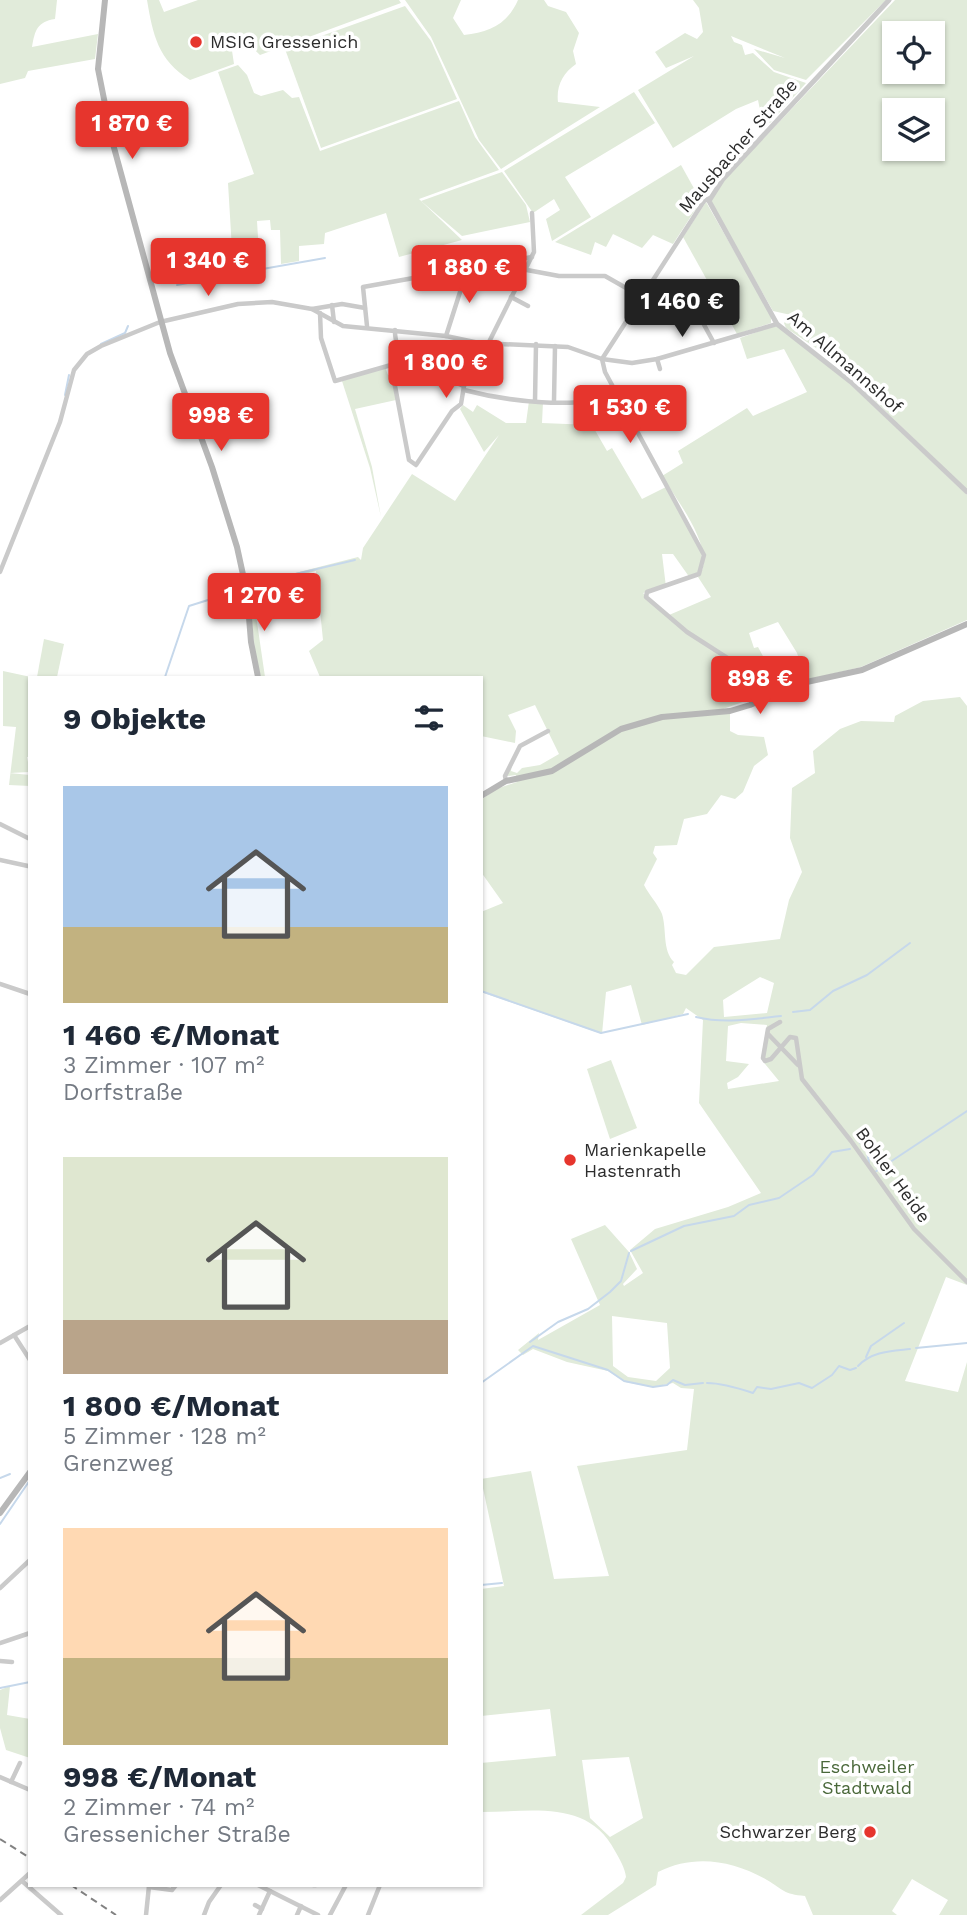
<!DOCTYPE html>
<html lang="de">
<meta charset="utf-8">
<style>
body{margin:0;font-family:"Work Sans",sans-serif;background:#f2f2f3;color:#1f2937;height:100vh;display:flex;flex-direction:column;font-size:26px;white-space:nowrap}
*{box-sizing:border-box;margin:0}
p{font-size:23px;color:#747a83}
.icon{flex:none;width:38px;height:38px;fill:none;stroke:currentColor;stroke-width:2;stroke-linecap:round;stroke-linejoin:round}
.map{position:relative;flex:1;overflow:hidden}
.details{position:absolute;left:28px;top:676px;width:455px;height:1211px;display:flex;flex-direction:column;background:#fff;border-radius:0px;box-shadow:0 2px 5px #0004}
.details>*{flex:none}
.buttons{position:absolute;left:882px;top:21px;display:grid;gap:14px}
.buttons a{display:grid;place-items:center;width:63px;height:63px;border-radius:0px;background:#fff;box-shadow:0 2px 5px #0004;font-size:35px}
.price{position:absolute;translate:-50% -60px;padding:0 16px;border-radius:7px;background:#e6352d;color:#fff;font-size:23px;line-height:46px;filter:drop-shadow(0 2px 4px #0008)}
.price::after{content:'';position:absolute;left:50%;top:42px;width:21px;height:16px;margin-left:-10px;background:inherit;clip-path:polygon(0 0,100% 0,50% 100%)}
.price.selected{background:#222;color:#fff}
ul{padding:0;list-style:none}
li{display:grid;align-content:center;gap:14px;height:371px;padding:0 35px}
li span{display:grid;place-items:center;height:217px;border-radius:0px;color:#555}
li>.icon{margin-inline-start:auto}
span .icon{width:126px;height:126px;fill:#fffc;stroke-width:1}
li b{font-size:30px}
h2{display:flex;justify-content:space-between;align-items:center;height:84px;padding:0 35px;font-size:30px}
.map>svg:first-child{display:block}
</style>
<div class="map">
<svg width="967" height="1915" viewBox="0 0 967 1915">
<rect width="100%" height="100%" fill="#fff"/>
<!-- green -->
<g fill="#e1ebda" fill-rule="evenodd">
<path d="M0 0H57L55 19C37 22 35 30 32 47L98 34 95 59 28 71 25 78 0 84Z"/>
<path d="M147 0H159L164 12 198 0H399L401 3 260 55 243 39 231 44 234 64 190 80C158 60 153 35 147 0Z"/>
<path d="M405 0H461L453 18 464 35C489 32 507 25 518 0H544L548 6 566 12 579 33 573 51 576 64C563 73 556 86 558 102L600 107 501 169 479 140 431 37Z"/>
<polygon points="693,0 886,0 806,80 774,70 754,49 785,58 731,36 734,42 742,45 745,55 753,53 774,72 806,83 770,123 761,115 758,100 736,109 673,148 638,90 694,56 666,68 655,52 685,33 697,39 703,32 699,8"/>
<path d="M895 0H967V490L852 379 816 348 786 328 784 323 791 315 773 311 712 205V198L721 183ZM894 33H933V72H894ZM894 110H933V149H894Z"/>
<polygon points="405,6 431,41 457,99 321,148 285,49"/>
<polygon points="238,65 247,75 254,93 261,96 283,90 292,98 299,97 320,151 459,101 475,137 499,170 419,199 462,240 399,257 386,213 325,233 324,244 299,246 299,261 281,264 280,230 271,230 270,220 257,221 259,254 239,254 240,266 233,266 228,183 254,174 218,72"/>
<polygon points="634,92 655,123 565,177 591,217 552,241 546,219 560,210 554,199 533,213 504,171"/>
<polygon points="681,165 701,201 673,244 653,235 642,248 613,234 606,247 595,242 591,255 555,242"/>
<polygon points="502,172 526,205 530,222 462,236 421,201"/>
<polygon points="706,202 771,315 771,323 737,334 683,237"/>
<path d="M771 327H778L848 382 967 495V620L861 667 806 680 797 653 778 622 749 633 754 648 758 647 769 667 765 676 752 680 746 672 738 675 751 699 723 709 724 713H730V731L738 735 764 737 768 755 754 766 743 792 735 799 721 795 707 814 684 819 677 845 655 846 653 853 657 859 644 885C649 895 658 904 662 914 667 930 662 950 674 962L672 965 676 973 686 975 714 947 780 939 789 900 802 872 790 838 792 788 815 773 813 751 840 729 861 721 894 722 895 716 923 701 960 697 967 706V1285L946 1277 905 1381 958 1392 967 1362V1915H939L948 1900 912 1879 892 1911 897 1915H813L805 1896C783 1894 784 1890 767 1880 732 1860 694 1854 658 1872L656 1885 608 1915H581L623 1883 626 1877C625 1868 620 1860 615 1851 588 1799 532 1812 481 1812V1763L556 1756 550 1709 481 1716V1589L504 1586 481 1479 531 1471 554 1579 609 1576 577 1466 687 1450 694 1389 681 1388 673 1383 652 1387 625 1382 608 1371 567 1362 533 1349 523 1355 518 1350 539 1333 538 1340 600 1305 571 1239 605 1225 629 1252 637 1269 623 1284 624 1286 643 1273 630 1250 655 1229 728 1207 761 1193 699 1103 703 1020 686 1008 683 1014 642 1025 631 985 606 992 602 1034 481 992V912L503 903 481 872V800L496 789 517 782 516 775 507 776 512 763 511 771 517 773 522 768 540 765 559 754 535 705 508 715 516 731 515 743 481 736V677H320L309 651 323 640 316 571 252 588 265 677H261L256 660 248 585 358 557 361 560 363 548 412 474 455 501 499 435 484 452 460 409 463 405 473 412 477 405 506 423H526L529 401 543 402 542 423 592 425 607 451 612 448 642 499 666 487 702 551 701 570 690 578 673 554H662L666 587 643 593 669 615 711 597 698 577C719 553 676 499 662 476L683 463 678 451 747 408 753 416 807 392 784 349 747 359 740 338ZM760 977 774 983 767 1013 724 1017 723 1000ZM741 1023 767 1025 761 1059 779 1081 728 1089 727 1083 738 1077 749 1064 726 1061 728 1026ZM612 1316 667 1323 670 1368 656 1381 628 1377 613 1366ZM629 1757 643 1818 610 1837 590 1818 582 1760Z"/>
<polygon points="385,367 388,375 392,375 396,400 355,409 372,467 381,517 370,468 342,381"/>
<polygon points="44,639 64,644 57,677 37,677"/>
<polygon points="3,671 31,677 30,757 27,757 30,772 9,773 30,775 30,786 9,785 16,727 3,726"/>
<polygon points="611,1060 637,1128 610,1139 587,1069"/>
<polygon points="10,1686 7,1715 30,1719 30,1758 6,1750 0,1728 0,1690"/>
</g>
<g fill="none" stroke-linecap="round" stroke-linejoin="round">
<!-- stream -->
<g stroke="#c6d8eb" stroke-width="2">
<polyline points="234,274 325,258"/>
<polyline points="177,285 231,275"/>
<polyline points="101,344 125,333 128,326"/>
<polyline points="65,395 69,375"/>
<polyline points="249,585 355,560"/>
<polyline points="165,677 189,606 243,589"/>
<polyline points="481,991 601,1033 688,1014"/>
<polyline points="793,1012 810,1010 833,991 867,975 910,943"/>
<path d="M696 1017C725 1024 752 1019 781 1016"/>
<polyline points="866,1142 869,1163"/>
<polyline points="860,1143 863,1141"/>
<polyline points="875,1172 967,1111"/>
<polyline points="631,1251 684,1226 734,1216 749,1205 779,1198 813,1175 832,1152 850,1149"/>
<polyline points="530,1342 558,1322 588,1309 610,1292 621,1281 629,1253"/>
<polyline points="916,1348 967,1343"/>
<polyline points="866,1357 871,1346 904,1323"/>
<path d="M858 1366C872 1351 892 1351 910 1349"/>
<polyline points="481,1383 533,1346 608,1370 624,1381 653,1387 667,1385 673,1380 685,1385 703,1383"/>
<path d="M707 1383C722 1383 738 1388 753 1393L757 1387 771 1389 799 1383 812 1388 832 1375 839 1366 850 1370 856 1368"/>
<polyline points="0,1478 10,1474"/>
<polyline points="0,1524 30,1480"/>
<polyline points="481,1585 502,1583"/>
<polyline points="0,1688 30,1682"/>
</g>
<!-- minor -->
<g stroke="#cacaca" stroke-width="4.5">
<polyline points="527,270 559,276 605,276 642,297"/>
<polyline points="511,297 528,306"/>
<polyline points="691,301 701,295"/>
<polyline points="332,305 334,322"/>
<polyline points="312,309 342,304 365,308"/>
<polyline points="320,313 321,338 335,381 391,365 405,354"/>
<polyline points="667,316 691,301 714,343"/>
<polyline points="367,326 363,287 532,257"/>
<path d="M395 330C394 368 438 376 464 386"/>
<polyline points="446,336 468,267"/>
<polyline points="489,342 534,252 532,213"/>
<polyline points="602,359 605,372 704,555 699,574 647,592 646,597 687,632 779,691"/>
<polyline points="602,359 704,201 710,198"/>
<polyline points="657,359 660,369"/>
<polyline points="391,365 409,460 416,465 452,411 461,404 464,386 483,343"/>
<path d="M464 390C502 400 582 412 617 392"/>
<polyline points="535,401 536,344"/>
<polyline points="554,401 555,346"/>
<polyline points="0,572 60,422 74,370 87,354 101,346 160,322 238,304 272,302 312,309 343,326 446,336 479,343 568,347 602,359 632,363 657,359 777,324"/>
<polyline points="506,781 505,776 520,746 548,731"/>
<polyline points="0,824 30,839"/>
<polyline points="0,860 28,866"/>
<polyline points="0,984 30,994"/>
<polyline points="780,1022 768,1029 763,1058 765,1061 771,1059 790,1037 796,1038 802,1079 851,1141 914,1229 967,1282"/>
<polyline points="768,1034 798,1065"/>
<polyline points="14,1335 30,1360"/>
<polyline points="0,1343 30,1326"/>
<polyline points="0,1588 30,1560"/>
<polyline points="0,1643 30,1633"/>
<polyline points="0,1661 12,1662"/>
<polyline points="0,1777 30,1790"/>
<polyline points="11,1782 20,1763"/>
<polyline points="22,1881 61,1915"/>
<polyline points="258,1885 318,1915"/>
<polyline points="313,1885 316,1885"/>
<polyline points="149,1887 172,1890 176,1885"/>
<polyline points="0,1900 30,1873"/>
<polyline points="255,1905 262,1909"/>
<polyline points="146,1915 149,1886"/>
<polyline points="204,1915 209,1902 221,1885"/>
<polyline points="259,1915 270,1891"/>
<polyline points="297,1915 301,1906"/>
<polyline points="330,1915 346,1885"/>
<polyline points="368,1915 380,1885"/>
</g>
<!-- tertiary -->
<polyline stroke="#cacaca" stroke-width="5" points="889,0 723,179 709,201 777,324 851,382 967,492"/>
<!-- secondary -->
<g stroke="#b7b7b7" stroke-width="6">
<polyline points="105,0 98,69 113,144 170,353 212,467 237,547 247,593 251,642 258,677"/>
<polyline points="481,796 506,781 552,771 621,729 662,717 730,711 750,705 802,683 862,670 967,624"/>
<polyline points="0,1513 30,1472"/>
</g>
<!-- rail -->
<g stroke="#828282" stroke-width="2" stroke-dasharray="7 5" stroke-linecap="butt">
<polyline points="0,1839 30,1858"/>
<polyline points="71,1885 116,1915"/>
</g>
</g>
<!-- markers -->
<g fill="#e6352d" stroke="#fff" stroke-width="2.5">
<circle cx="196" cy="42" r="7"/>
<circle cx="570" cy="1160" r="7"/>
<circle cx="870" cy="1832" r="7"/>
</g>
<g text-anchor="middle" stroke-width="7" stroke-linejoin="round" paint-order="stroke">
<!-- poi labels -->
<g font-size="18" fill="#2d2d2d" stroke="#fff" text-anchor="start">
<text x="210" y="48">MSIG Gressenich</text>
<text x="584" y="1156">Marienkapelle<tspan x="584" dy="21">Hastenrath</tspan></text>
<text x="856" y="1838" text-anchor="end">Schwarzer Berg</text>
</g>
<!-- street labels -->
<g font-size="18" fill="#2d2d2d" stroke="#fff">
<text transform="translate(738 146) rotate(-49)" y="6">Mausbacher Straße</text>
<text transform="translate(845 362) rotate(41)" y="6">Am Allmannshof</text>
<text transform="translate(893 1175) rotate(54)" y="6">Bohler Heide</text>
</g>
<!-- park labels -->
<g font-size="18" fill="#4a683a" stroke="#fff">
<text x="867" y="1773">Eschweiler<tspan x="867" dy="21">Stadtwald</tspan></text>
</g>
</g>
</svg>
<div class="buttons">
<a><svg class="icon" aria-label="locate" viewBox="0 0 24 24"><circle cx="12" cy="12" r="6"/><path d="M12 2v4M12 18v4M2 12h4M18 12h4"/></svg></a>
<a><svg class="icon" aria-label="layers" viewBox="0 0 24 24"><path d="M12 4l9 5-9 5-9-5zM3 14l9 5 9-5"/></svg></a>
</div>
<b class="price" style="left:132px;top:161px">1 870 €</b>
<b class="price" style="left:208px;top:298px">1 340 €</b>
<b class="price" style="left:469px;top:305px">1 880 €</b>
<b class="price selected" style="left:682px;top:339px">1 460 €</b>
<b class="price" style="left:446px;top:400px">1 800 €</b>
<b class="price" style="left:630px;top:445px">1 530 €</b>
<b class="price" style="left:221px;top:453px">998 €</b>
<b class="price" style="left:264px;top:633px">1 270 €</b>
<b class="price" style="left:760px;top:716px">898 €</b>
<section class="details">
<h2>9 Objekte<svg class="icon" aria-label="filters" viewBox="0 0 24 24"><path d="M4 7h16M4 17h16"/><circle cx="9" cy="7" r="2"/><circle cx="15" cy="17" r="2"/></svg></h2>
<ul>
<li><span style="background:linear-gradient(#a9c7e8 65%,#c2b280 0)"><svg class="icon" aria-label="home" viewBox="0 0 24 24"><path d="M3 11l9-7 9 7M6 9v11h12V9"/></svg></span><div><b>1 460 €/Monat</b><p>3 Zimmer · 107 m²</p><p>Dorfstraße</p></div></li>
<li><span style="background:linear-gradient(#dfe7d0 75%,#b9a48a 0)"><svg class="icon" aria-label="home" viewBox="0 0 24 24"><path d="M3 11l9-7 9 7M6 9v11h12V9"/></svg></span><div><b>1 800 €/Monat</b><p>5 Zimmer · 128 m²</p><p>Grenzweg</p></div></li>
<li><span style="background:linear-gradient(#ffd9b3 60%,#c2b280 0)"><svg class="icon" aria-label="home" viewBox="0 0 24 24"><path d="M3 11l9-7 9 7M6 9v11h12V9"/></svg></span><div><b>998 €/Monat</b><p>2 Zimmer · 74 m²</p><p>Gressenicher Straße</p></div></li>
</ul>
</section>
</div>
